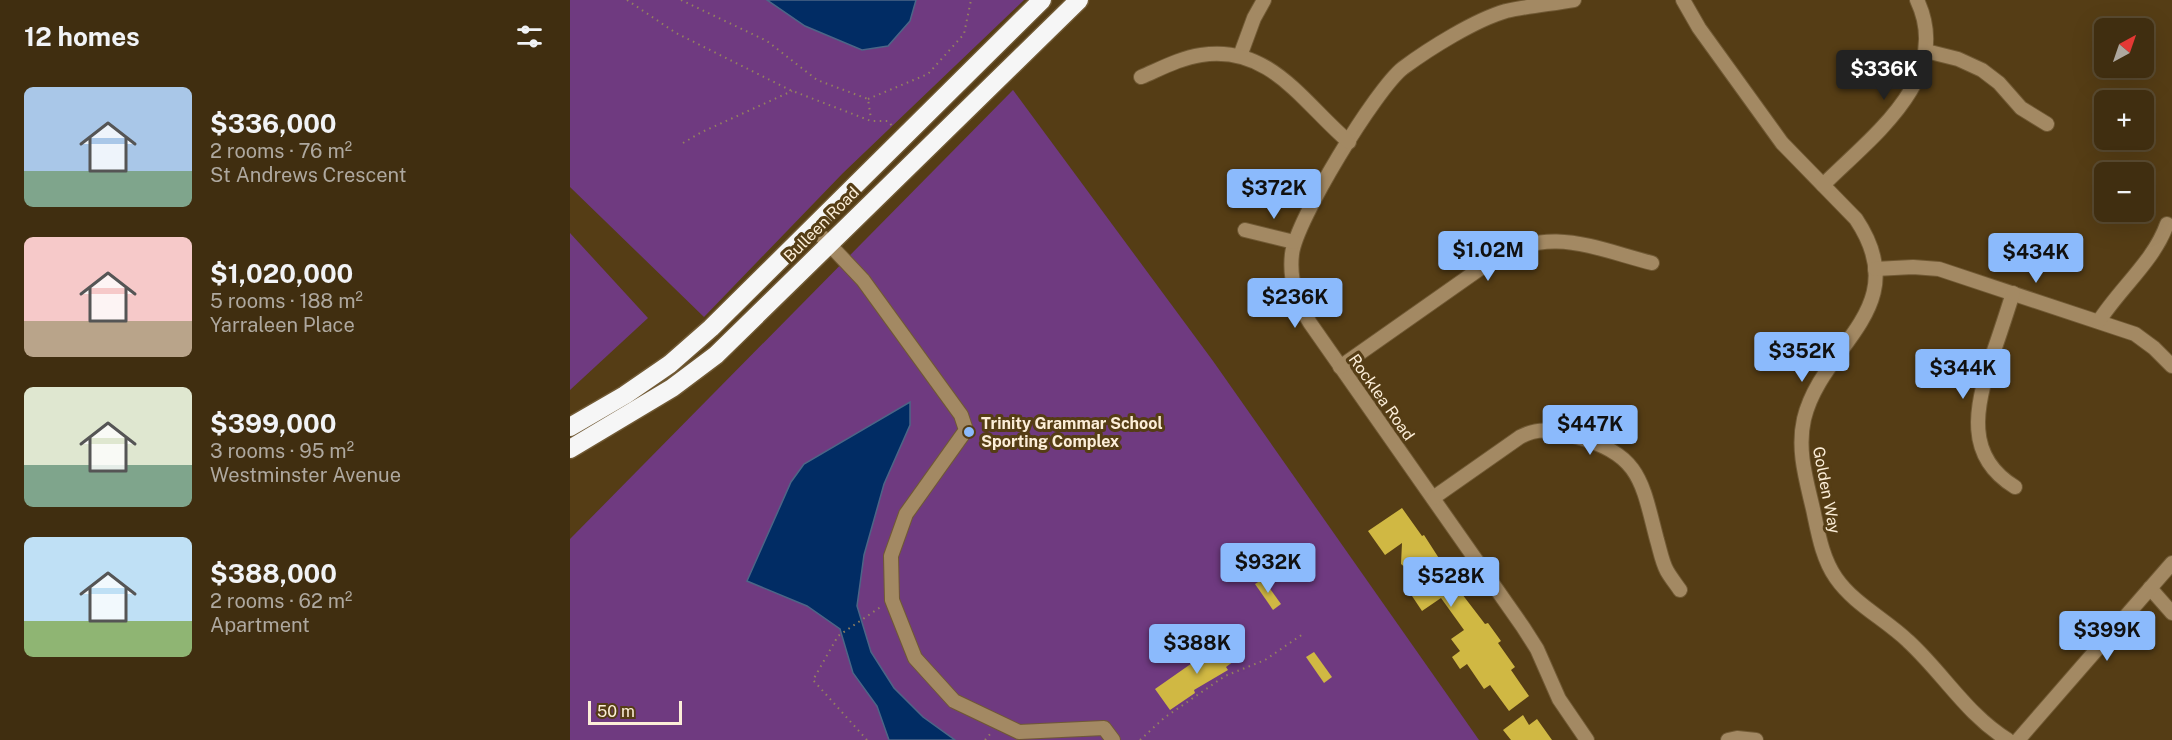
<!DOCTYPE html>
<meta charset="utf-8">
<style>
body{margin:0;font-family:"Public Sans",sans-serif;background:#4b3a1e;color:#f1f3f6;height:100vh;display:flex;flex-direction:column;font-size:22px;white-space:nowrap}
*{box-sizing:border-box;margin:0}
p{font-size:20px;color:#aea89f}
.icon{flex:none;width:33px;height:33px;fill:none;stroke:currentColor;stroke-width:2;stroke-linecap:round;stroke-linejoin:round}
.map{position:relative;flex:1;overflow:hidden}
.panel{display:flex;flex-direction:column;background:#402e10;width:570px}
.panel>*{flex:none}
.needle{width:39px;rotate:40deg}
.fabs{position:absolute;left:1524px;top:18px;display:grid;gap:12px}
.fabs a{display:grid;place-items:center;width:60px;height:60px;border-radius:9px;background:#402e10;box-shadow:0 6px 24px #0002,0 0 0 2px #594a30;font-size:30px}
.scale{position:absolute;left:18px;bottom:15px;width:94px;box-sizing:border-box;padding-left:6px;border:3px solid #fceed8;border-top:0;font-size:16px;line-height:21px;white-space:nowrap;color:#fceed8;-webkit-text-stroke:4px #553d15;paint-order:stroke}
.price{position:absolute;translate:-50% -51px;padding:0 14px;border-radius:6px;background:#8bbafc;color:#111;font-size:20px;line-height:39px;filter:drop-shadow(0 2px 3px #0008)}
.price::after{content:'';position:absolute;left:50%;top:36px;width:18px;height:14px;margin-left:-9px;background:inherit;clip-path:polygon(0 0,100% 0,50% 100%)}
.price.current{background:#222;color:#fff}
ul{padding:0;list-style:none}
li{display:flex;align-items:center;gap:18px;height:150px;padding:0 24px}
li span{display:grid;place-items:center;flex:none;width:168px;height:120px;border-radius:9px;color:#555}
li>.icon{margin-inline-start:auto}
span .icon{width:72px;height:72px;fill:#fffc;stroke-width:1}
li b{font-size:26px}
h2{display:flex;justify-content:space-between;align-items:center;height:72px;padding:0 24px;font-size:26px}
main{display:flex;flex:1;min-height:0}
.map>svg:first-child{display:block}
</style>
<main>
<section class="panel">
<h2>12 homes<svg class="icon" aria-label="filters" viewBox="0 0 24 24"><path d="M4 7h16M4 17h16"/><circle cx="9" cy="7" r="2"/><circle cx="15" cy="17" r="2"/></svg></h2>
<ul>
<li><span style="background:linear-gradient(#a9c7e8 70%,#7fa58c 0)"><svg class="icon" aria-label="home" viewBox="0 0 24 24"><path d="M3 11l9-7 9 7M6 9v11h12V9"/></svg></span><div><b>$336,000</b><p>2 rooms · 76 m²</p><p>St Andrews Crescent</p></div></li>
<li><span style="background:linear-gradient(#f6c9c9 70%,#b9a48a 0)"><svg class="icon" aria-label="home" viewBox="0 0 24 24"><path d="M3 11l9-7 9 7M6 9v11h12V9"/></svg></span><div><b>$1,020,000</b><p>5 rooms · 188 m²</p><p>Yarraleen Place</p></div></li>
<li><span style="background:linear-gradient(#dfe7d0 65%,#7fa58c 0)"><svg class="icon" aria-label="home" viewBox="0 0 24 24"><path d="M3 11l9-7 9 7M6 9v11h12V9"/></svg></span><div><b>$399,000</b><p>3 rooms · 95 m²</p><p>Westminster Avenue</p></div></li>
<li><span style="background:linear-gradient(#bfe0f5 70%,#8fb573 0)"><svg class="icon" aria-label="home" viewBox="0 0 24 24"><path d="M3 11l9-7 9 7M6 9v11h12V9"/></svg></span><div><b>$388,000</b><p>2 rooms · 62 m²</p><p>Apartment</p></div></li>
</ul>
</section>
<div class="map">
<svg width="1602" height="740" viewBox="0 0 1602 740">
<rect width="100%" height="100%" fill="#553d15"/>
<!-- green -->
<g fill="#6f3a80">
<polygon points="0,0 454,0 273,173 134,317 0,187"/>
<polygon points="443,90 643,361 909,740 0,740 0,539"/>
<polygon points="0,233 78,318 0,390"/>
</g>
<!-- water -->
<g fill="#012c64" stroke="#4c6687" stroke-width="1.5">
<polygon points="197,0 346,0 340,21 318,46 292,50 235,26"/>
<polygon points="340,402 340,425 314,484 294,555 287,606 301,652 324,688 353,717 385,740 319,740 307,706 283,673 270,629 237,606 177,581 221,482 234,464"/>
</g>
<!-- building -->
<g fill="#d0b843">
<polygon points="832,508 852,536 854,535 892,594 915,624 918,623 931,641 928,643 945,667 941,670 959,696 939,711 920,685 914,689 897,664 890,669 882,657 890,651 881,639 894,630 871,598 852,611 836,587 849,579 831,564 832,543 815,555 798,531"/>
<polygon points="693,579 711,604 703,610 685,584"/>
<polygon points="655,640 668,658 656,667 658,670 624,690 625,693 600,710 585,689"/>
<polygon points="744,652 762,677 754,683 736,657"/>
<polygon points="953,715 959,725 967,719 982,740 941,740 933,730"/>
</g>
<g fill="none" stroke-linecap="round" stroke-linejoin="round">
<defs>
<g id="minor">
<path d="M1004 0C981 4 958 6 936 11 905 20 860 48 833 68 806 89 726 220 722 254 719 279 726 301 740 323L953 627 967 649 989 699 1017 740"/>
<path d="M1113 0 1129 28 1212 143 1286 219C1346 309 1252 344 1234 419 1227 450 1236 479 1243 509 1248 532 1252 558 1266 578 1284 604 1315 619 1338 641 1373 673 1397 715 1438 740"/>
<polyline points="1356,51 1388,59 1412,70 1429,83 1451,108 1477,124"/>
<polyline points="670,56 684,18 694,0"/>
<path d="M571 77C590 69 610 58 631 55 700 44 733 103 779 142"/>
<path d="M1253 185C1301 137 1384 78 1347 0"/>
<polyline points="243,227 293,280 391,415 396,430 336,514 321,556 322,600 345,658 384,701 449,732 534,728 543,740"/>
<polyline points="675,230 724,242"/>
<polyline points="1305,269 1343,267 1369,269 1565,334 1584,348 1602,366"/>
<path d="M1443 293C1436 315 1429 337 1421 359 1406 407 1394 456 1445 487"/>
<path d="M1529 321C1550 288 1584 261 1597 224"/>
<path d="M770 367 918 263C977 224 1020 247 1082 263"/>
<path d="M863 498 950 437C970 426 986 431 1007 437 1071 454 1072 483 1087 540 1090 550 1092 562 1097 571 1101 578 1106 584 1110 590"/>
<polyline points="1580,588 1602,613"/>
<polyline points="1158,740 1167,738 1186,740"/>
<polyline points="1448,740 1602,563"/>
</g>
<g id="highway">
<polyline points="0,427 55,395 100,364 141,328 472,0"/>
<polyline points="0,449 102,388 146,355 509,0"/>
</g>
</defs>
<!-- minor casing -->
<use href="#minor" stroke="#705934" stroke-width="16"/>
<!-- highway casing -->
<use href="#highway" stroke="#705934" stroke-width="21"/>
<!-- path -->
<g stroke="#94805f" stroke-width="2" stroke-dasharray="1.5 4.5" stroke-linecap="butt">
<polyline points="57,0 106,33 220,90 301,121 318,121 323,127"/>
<polyline points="111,0 197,41 247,80 298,99 301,119"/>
<polyline points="298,99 358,74 394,34 401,0"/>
<polyline points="113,143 132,132 222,91"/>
<polyline points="297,740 243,680 268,636 312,606"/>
<polyline points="415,740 421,733"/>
<polyline points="570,740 594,718 655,676 695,660 733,634"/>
</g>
<!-- minor -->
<use href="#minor" stroke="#a38963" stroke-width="14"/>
<!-- highway -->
<use href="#highway" stroke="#f6f6f6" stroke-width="18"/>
</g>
<!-- markers -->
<circle fill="#8bbafc" stroke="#553d15" stroke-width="2" cx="399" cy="432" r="6"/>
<g text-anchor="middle" stroke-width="6" stroke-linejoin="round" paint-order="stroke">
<!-- street labels -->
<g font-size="16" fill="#fceed8" stroke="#553d15">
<text transform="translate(251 224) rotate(-45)" y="6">Bulleen Road</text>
<text transform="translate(812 397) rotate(55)" y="6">Rocklea Road</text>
<text transform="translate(1257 490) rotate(79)" y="6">Golden Way</text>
</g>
<!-- poi labels -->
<g font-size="16" font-weight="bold" fill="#fceed8" stroke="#553d15" text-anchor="start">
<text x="411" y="429">Trinity Grammar School<tspan x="411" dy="18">Sporting Complex</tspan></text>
</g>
</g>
</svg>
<div class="fabs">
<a><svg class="needle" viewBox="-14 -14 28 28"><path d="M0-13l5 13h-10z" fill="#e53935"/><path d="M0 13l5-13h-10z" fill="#aea89f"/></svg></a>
<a>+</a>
<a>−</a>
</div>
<div class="scale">50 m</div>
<b class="price current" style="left:1314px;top:101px">$336K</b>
<b class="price" style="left:704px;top:220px">$372K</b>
<b class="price" style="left:918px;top:282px">$1.02M</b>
<b class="price" style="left:1466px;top:284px">$434K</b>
<b class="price" style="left:725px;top:329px">$236K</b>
<b class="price" style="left:1232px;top:383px">$352K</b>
<b class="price" style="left:1393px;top:400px">$344K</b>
<b class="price" style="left:1020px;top:456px">$447K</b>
<b class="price" style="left:698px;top:594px">$932K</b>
<b class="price" style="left:881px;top:608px">$528K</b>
<b class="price" style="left:1537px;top:662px">$399K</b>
<b class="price" style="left:627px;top:675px">$388K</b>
</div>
</main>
